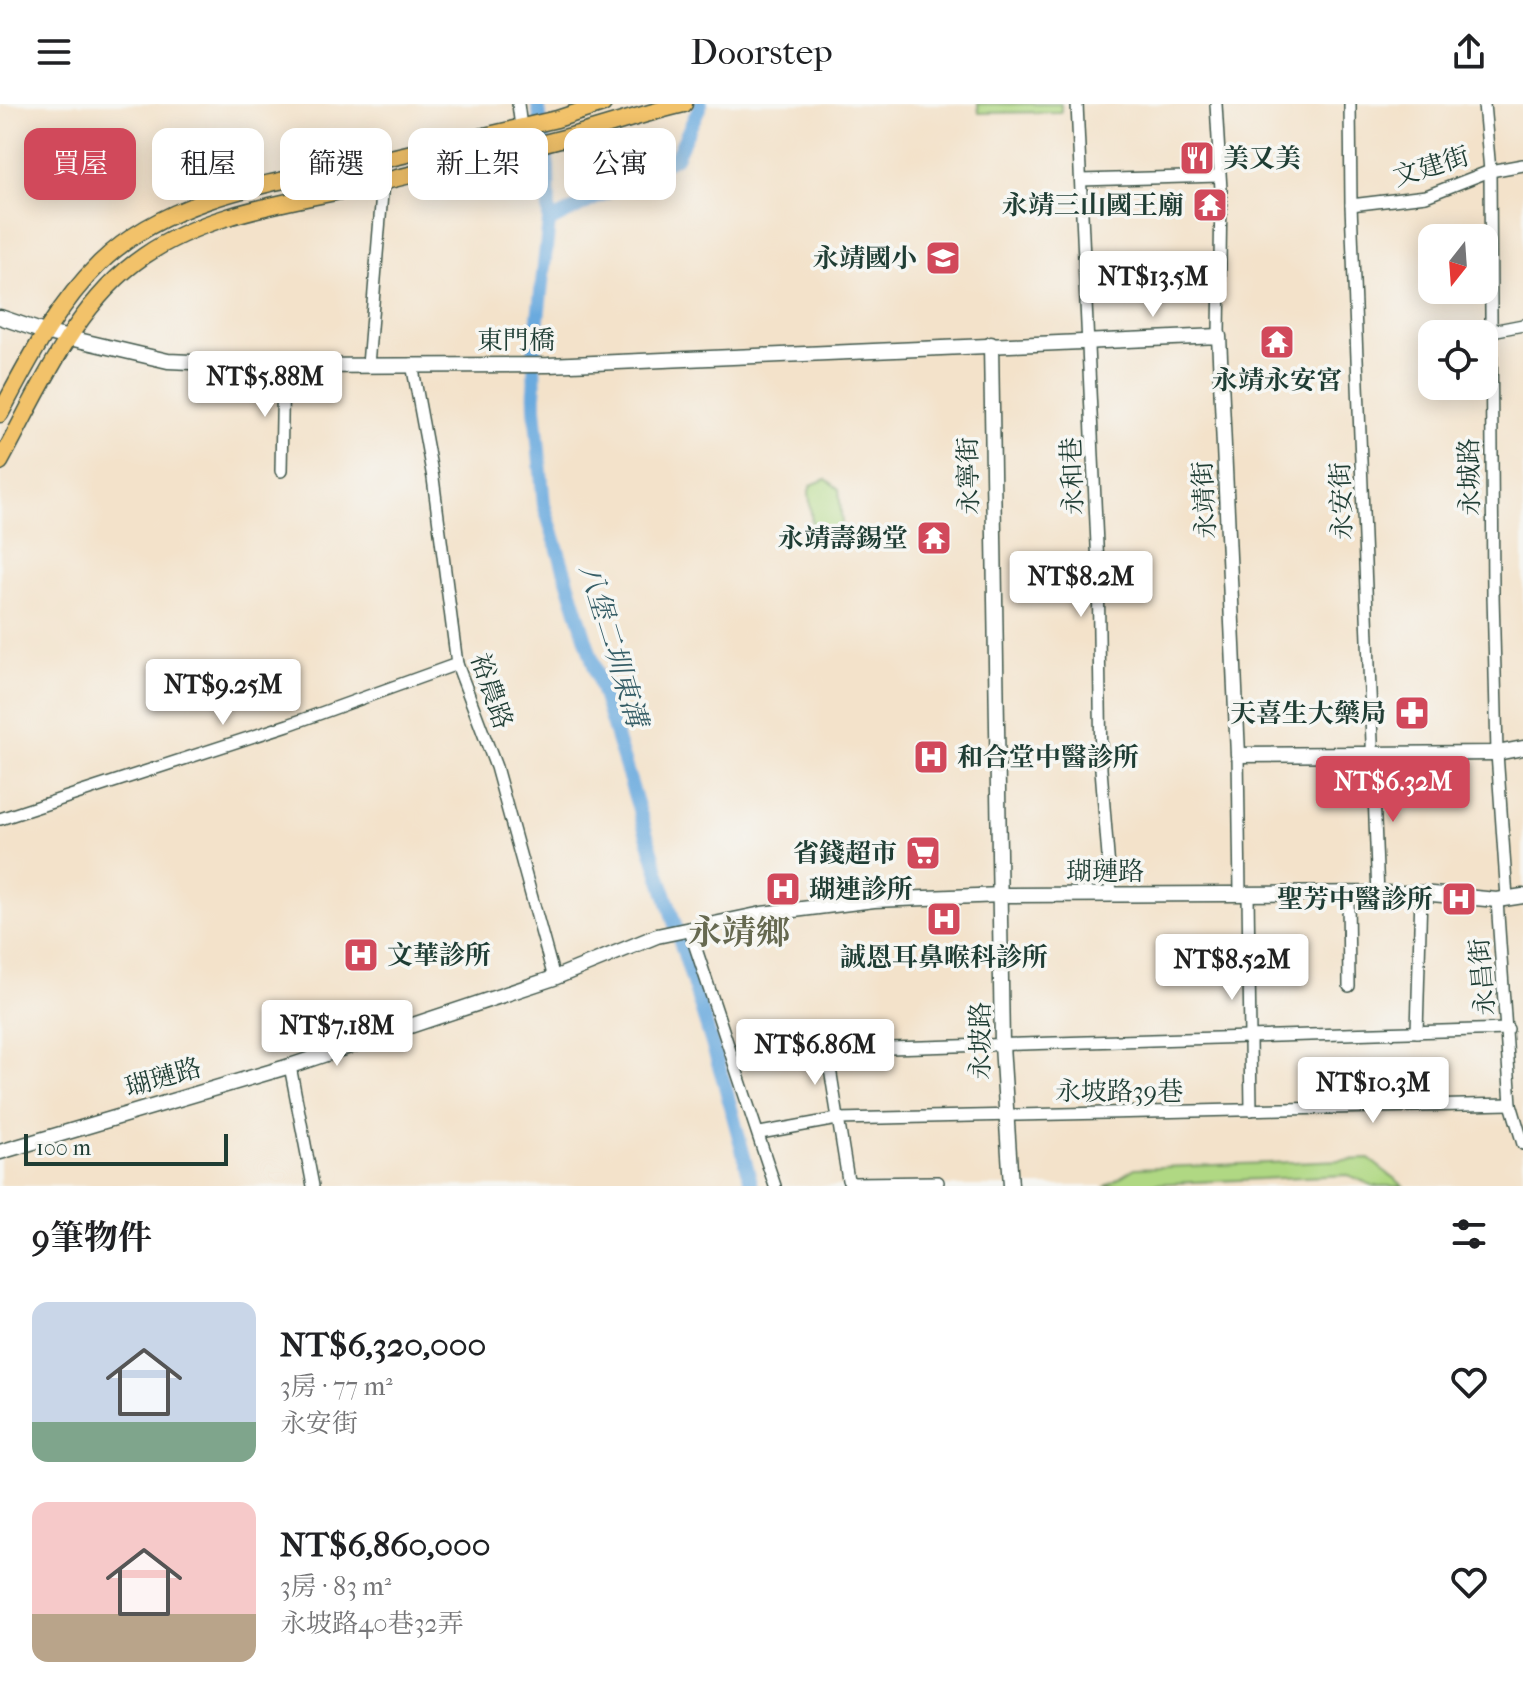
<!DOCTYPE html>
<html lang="zh-TW">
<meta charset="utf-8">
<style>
body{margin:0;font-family:"IM FELL French Canon","Noto Serif TC",serif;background:#f2f2f2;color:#202124;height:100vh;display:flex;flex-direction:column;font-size:30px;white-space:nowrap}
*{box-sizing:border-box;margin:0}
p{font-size:26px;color:#757577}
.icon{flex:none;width:44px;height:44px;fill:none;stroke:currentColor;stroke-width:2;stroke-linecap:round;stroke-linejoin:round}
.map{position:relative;height:1082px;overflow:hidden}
.sheet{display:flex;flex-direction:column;background:#fff;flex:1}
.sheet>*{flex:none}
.top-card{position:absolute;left:24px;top:24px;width:800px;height:72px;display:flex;gap:16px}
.needle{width:52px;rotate:197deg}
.buttons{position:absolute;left:1418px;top:120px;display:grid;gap:16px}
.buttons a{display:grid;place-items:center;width:80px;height:80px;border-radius:16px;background:#fff;box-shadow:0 4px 20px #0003;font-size:40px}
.scale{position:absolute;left:24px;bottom:20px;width:204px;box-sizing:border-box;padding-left:8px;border:4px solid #1f3d34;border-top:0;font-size:22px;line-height:28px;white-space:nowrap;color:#1f3d34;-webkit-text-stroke:6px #f6f6f2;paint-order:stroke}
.price{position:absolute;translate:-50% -68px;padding:0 18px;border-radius:8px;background:#fff;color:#222;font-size:26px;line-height:52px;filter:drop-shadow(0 2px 4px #0008)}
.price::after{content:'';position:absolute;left:50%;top:48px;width:24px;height:18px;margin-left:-12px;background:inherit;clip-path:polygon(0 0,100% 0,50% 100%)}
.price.on{background:#d1495b;color:#fff}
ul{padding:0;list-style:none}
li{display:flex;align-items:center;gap:24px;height:200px;padding:0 32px}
li span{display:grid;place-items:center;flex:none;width:224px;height:160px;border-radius:16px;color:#555}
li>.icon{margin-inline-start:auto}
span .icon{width:96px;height:96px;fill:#fffc;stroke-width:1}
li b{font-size:34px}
h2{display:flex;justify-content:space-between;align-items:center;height:96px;padding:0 32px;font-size:34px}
.tag{padding:0 28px;border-radius:16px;background:#fff;box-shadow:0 4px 20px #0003;font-size:28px;line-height:72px}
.tag.on{background:#d1495b;color:#fff}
header{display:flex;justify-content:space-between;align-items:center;height:104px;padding:0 32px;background:#fff;font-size:36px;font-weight:600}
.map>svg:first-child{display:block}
</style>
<header><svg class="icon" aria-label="menu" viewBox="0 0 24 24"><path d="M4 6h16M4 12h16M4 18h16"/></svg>Doorstep<svg class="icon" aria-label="share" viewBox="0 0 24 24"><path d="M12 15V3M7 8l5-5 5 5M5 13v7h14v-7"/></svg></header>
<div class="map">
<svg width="1523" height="1082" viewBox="0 0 1523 1082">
<rect width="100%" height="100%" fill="#f6f6f2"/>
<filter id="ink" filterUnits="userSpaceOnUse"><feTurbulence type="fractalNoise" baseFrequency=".0125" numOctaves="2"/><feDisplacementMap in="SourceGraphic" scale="16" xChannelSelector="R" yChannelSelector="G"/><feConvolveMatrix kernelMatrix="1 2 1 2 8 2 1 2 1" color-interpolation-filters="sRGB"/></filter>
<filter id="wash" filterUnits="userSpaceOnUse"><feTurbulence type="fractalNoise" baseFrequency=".006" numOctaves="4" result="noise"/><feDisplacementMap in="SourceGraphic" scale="32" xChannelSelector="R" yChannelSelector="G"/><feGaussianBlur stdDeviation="1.8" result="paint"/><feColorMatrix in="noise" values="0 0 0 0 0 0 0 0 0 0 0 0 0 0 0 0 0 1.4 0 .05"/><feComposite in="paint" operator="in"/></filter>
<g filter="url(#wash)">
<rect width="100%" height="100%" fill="#f3e2ca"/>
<!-- green -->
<g fill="#b0d883" stroke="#688a5c" stroke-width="2">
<polygon points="978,0 1061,0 1061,8 979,9"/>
<polygon points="826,375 839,385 843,433 829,444 813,432 809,387 811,381"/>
<polygon points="1369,1055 1404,1082 1374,1082 1348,1071 1106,1082 1135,1064"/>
</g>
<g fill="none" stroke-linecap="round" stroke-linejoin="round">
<!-- canal -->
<g stroke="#6baade" stroke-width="14">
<polyline points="538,0 548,64 549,118 534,249 535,304 544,401 724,978 752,1082"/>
<polyline points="549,118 676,53 701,0"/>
</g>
</g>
</g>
<g filter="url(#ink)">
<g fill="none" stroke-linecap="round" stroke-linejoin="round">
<defs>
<g id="minor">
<polyline points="518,0 521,23"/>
<polyline points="1077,0 1098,463 1101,665 1111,790"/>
<polyline points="1216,0 1221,86 1219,232"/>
<polyline points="1350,0 1351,101 1378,792"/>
<polyline points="1484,0 1490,67 1493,490 1497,649 1507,794"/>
<polyline points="1081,76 1219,72"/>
<polyline points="1351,101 1426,92 1490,67 1523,61"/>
<polyline points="1492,227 1523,221"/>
<polyline points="412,260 433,374 457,560 496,663 554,874"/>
<polyline points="368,261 383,77"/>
<polyline points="281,367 283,262"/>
<polyline points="1238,651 1240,790"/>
<polyline points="0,715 288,621 457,560"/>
<polyline points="1248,790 1251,1006"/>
<polyline points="1348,790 1349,882"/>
<polyline points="1497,796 1511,1000 1523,1040"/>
<polyline points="689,824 775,1082"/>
<polyline points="1417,928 1421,789"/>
<polyline points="290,962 313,1082"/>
<polyline points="760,1029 837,1015 1511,1000"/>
<polyline points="938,1078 853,1079 848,1076 827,946 1508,925"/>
</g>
<g id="tertiary">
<polyline points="0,213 44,228 168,257 283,262 548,261 1219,232 1238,651 1497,649 1523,644"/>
<polyline points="991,240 1002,941 1011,1082"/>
<polyline points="0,1048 290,962 554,874 657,832 762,810 874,796 1002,791 1421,789 1497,796 1523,792"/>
</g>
<g id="primary">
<path d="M0 310C29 256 56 202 100 159 174 87 289 77 386 55 443 42 500 28 557 15L603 0"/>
<path d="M0 358C39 287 75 199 144 152 214 104 305 97 385 77 442 63 499 51 556 36 599 25 641 10 684 0"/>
</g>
</defs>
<!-- minor casing -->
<use href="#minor" stroke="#3f564a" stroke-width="14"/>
<!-- tertiary casing -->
<use href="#tertiary" stroke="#3f564a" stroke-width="17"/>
<!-- primary casing -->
<use href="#primary" stroke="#3f564a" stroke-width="19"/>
<!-- minor -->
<use href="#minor" stroke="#fff" stroke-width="11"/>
<!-- tertiary -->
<use href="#tertiary" stroke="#fff" stroke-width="14"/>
<!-- primary -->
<use href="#primary" stroke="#f2c26a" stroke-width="16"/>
</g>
</g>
<!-- icons -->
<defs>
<symbol id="restaurant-square" viewBox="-11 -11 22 22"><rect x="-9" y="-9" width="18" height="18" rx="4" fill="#d1495b" stroke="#f6f6f2"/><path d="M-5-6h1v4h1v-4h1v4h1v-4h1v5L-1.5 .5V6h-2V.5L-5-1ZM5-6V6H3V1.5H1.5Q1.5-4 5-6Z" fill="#fff"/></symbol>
<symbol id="temple-square" viewBox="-11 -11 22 22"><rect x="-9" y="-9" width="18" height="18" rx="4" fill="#d1495b" stroke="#f6f6f2"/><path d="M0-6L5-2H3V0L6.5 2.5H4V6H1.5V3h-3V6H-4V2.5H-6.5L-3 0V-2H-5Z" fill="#fff"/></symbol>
<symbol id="school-square" viewBox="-11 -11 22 22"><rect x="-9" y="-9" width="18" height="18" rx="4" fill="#d1495b" stroke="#f6f6f2"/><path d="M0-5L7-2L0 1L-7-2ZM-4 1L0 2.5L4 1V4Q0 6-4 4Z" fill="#fff"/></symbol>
<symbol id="pharmacy-square" viewBox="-11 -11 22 22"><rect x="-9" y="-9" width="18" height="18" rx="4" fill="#d1495b" stroke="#f6f6f2"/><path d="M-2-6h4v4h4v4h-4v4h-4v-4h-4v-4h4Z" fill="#fff"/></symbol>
<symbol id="hospital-square" viewBox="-11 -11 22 22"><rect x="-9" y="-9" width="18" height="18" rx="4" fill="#d1495b" stroke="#f6f6f2"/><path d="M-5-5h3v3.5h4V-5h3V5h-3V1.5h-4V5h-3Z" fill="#fff"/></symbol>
<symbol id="supermarket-square" viewBox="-11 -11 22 22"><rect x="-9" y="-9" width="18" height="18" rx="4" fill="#d1495b" stroke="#f6f6f2"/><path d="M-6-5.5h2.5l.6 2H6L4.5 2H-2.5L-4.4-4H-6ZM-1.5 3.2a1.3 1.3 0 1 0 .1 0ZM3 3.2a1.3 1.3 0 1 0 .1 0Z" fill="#fff"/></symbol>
</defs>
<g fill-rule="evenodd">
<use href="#restaurant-square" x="1177" y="34" width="40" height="40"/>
<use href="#temple-square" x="1190" y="81" width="40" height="40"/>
<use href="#school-square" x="923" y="134" width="40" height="40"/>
<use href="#temple-square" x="1257" y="218" width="40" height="40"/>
<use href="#temple-square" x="914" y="414" width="40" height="40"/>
<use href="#pharmacy-square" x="1392" y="589" width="40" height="40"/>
<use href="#hospital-square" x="911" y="633" width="40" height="40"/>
<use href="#supermarket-square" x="903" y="729" width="40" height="40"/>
<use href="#hospital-square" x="763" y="765" width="40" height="40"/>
<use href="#hospital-square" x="1439" y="775" width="40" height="40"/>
<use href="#hospital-square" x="924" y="795" width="40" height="40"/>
<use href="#hospital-square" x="341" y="831" width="40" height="40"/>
</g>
<g text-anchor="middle" stroke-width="7" stroke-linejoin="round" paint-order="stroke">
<!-- poi labels -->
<g font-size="26" font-weight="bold" fill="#1f3d34" stroke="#f6f6f2" text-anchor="end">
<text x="1223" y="63" text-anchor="start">美又美</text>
<text x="1184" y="110">永靖三山國王廟</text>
<text x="917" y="163">永靖國小</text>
<text x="1277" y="285" text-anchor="middle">永靖永安宮</text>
<text x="908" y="443">永靖壽錫堂</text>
<text x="1386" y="618">天喜生大藥局</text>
<text x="957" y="662" text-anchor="start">和合堂中醫診所</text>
<text x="897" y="758">省錢超市</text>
<text x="809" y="794" text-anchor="start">瑚連診所</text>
<text x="1433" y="804">聖芳中醫診所</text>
<text x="387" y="860" text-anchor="start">文華診所</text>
<text x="944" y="862" text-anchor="middle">誠恩耳鼻喉科診所</text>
</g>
<!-- street labels -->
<g font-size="26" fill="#1f3d34" stroke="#f6f6f2">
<text transform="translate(1431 62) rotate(-17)" y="9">文建街</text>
<text x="516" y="245">東門橋</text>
<text transform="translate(968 372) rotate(-91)" y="9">永寧街</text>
<text transform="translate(1072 372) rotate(-92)" y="9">永和巷</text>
<text transform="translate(1469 373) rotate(-91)" y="9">永城路</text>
<text transform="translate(1204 396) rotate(-93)" y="9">永靖街</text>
<text transform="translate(1341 397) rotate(-92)" y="9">永安街</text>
<text transform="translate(492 587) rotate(71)" y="9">裕農路</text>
<text x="1105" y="776">瑚璉路</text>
<text transform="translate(1482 873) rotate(-95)" y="9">永昌街</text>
<text transform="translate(980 937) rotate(-90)" y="9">永坡路</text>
<text transform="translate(163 973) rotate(-16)" y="9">瑚璉路</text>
<text x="1119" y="996">永坡路39巷</text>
</g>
<!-- water labels -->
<g font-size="28" font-style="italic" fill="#365e67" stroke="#f6f6f2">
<text transform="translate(614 541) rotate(73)" y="10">八堡二圳東溝</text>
</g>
<!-- district labels -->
<g font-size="34" font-weight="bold" fill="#666950" stroke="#f6f6f2">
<text x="739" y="840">永靖鄉</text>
</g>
</g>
</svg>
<div class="buttons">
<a><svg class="needle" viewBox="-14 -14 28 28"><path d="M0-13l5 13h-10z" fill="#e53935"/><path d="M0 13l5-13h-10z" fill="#757577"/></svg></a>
<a><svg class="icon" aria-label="locate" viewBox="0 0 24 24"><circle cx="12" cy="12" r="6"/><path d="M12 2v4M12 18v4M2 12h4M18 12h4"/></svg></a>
</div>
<div class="scale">100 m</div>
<b class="price" style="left:1153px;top:215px">NT$13.5M</b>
<b class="price" style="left:265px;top:315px">NT$5.88M</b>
<b class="price" style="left:1081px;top:515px">NT$8.2M</b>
<b class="price" style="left:223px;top:623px">NT$9.25M</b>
<b class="price on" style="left:1393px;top:720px">NT$6.32M</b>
<b class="price" style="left:1232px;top:898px">NT$8.52M</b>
<b class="price" style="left:337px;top:964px">NT$7.18M</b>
<b class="price" style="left:815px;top:983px">NT$6.86M</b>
<b class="price" style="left:1373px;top:1021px">NT$10.3M</b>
<div class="top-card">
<a class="tag on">買屋</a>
<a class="tag">租屋</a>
<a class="tag">篩選</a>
<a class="tag">新上架</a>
<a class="tag">公寓</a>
</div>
</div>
<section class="sheet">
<h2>9筆物件<svg class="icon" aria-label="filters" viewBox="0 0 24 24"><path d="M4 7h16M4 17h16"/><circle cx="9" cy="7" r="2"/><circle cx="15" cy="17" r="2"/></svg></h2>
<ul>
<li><span style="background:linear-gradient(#c9d6e8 75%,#7fa58c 0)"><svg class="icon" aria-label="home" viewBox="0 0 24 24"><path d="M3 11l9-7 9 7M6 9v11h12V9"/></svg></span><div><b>NT$6,320,000</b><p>3房 · 77 m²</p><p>永安街</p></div><svg class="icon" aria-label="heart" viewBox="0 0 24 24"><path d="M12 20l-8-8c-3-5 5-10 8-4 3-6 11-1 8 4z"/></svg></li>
<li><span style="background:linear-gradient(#f6c9c9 70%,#b9a48a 0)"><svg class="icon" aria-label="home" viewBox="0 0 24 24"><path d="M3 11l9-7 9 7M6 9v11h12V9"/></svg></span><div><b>NT$6,860,000</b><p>3房 · 83 m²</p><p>永坡路40巷32弄</p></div><svg class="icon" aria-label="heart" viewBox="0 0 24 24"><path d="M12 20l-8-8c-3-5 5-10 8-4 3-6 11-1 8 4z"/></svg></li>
</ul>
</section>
